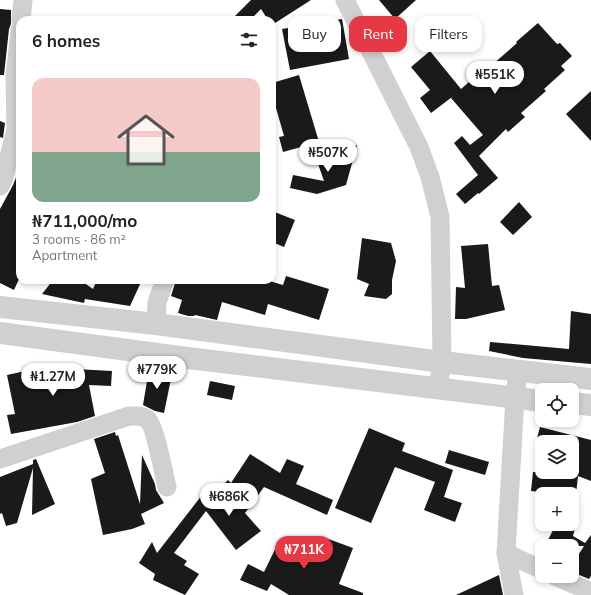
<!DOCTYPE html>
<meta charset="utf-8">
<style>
body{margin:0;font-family:Mulish,sans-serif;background:#f2f2f2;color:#222;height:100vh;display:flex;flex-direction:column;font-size:15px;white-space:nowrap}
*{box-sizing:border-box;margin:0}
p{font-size:13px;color:#767676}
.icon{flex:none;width:22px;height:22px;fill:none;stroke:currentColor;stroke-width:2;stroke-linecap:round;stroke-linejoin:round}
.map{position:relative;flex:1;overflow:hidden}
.side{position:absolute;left:16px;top:16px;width:260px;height:268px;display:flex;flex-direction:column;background:#fff;border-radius:12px;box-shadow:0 2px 6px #0003}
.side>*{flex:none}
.top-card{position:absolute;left:288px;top:16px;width:243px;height:36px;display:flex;gap:8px}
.fabs{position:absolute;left:535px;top:383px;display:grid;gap:8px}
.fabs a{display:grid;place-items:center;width:44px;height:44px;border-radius:8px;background:#fff;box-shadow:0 2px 6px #0003;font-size:20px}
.price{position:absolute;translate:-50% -34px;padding:0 9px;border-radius:14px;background:#fff;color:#222;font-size:13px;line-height:26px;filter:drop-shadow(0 1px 2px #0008)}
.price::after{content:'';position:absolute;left:50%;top:24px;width:12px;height:9px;margin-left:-6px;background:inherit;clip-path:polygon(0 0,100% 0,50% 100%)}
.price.active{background:#e63946;color:#fff}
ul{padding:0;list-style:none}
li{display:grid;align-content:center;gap:8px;height:212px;padding:0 16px}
li span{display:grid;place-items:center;height:124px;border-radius:12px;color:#555}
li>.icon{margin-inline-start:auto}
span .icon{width:72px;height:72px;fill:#fffc;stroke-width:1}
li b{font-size:17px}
h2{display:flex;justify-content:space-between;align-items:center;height:48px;padding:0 16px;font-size:17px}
.chip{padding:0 14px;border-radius:12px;background:#fff;box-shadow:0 2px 6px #0003;font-size:14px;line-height:36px}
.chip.active{background:#e63946;color:#fff}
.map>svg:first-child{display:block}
</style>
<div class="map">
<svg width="591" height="595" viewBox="0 0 591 595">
<rect width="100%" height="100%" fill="#fff"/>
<!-- building -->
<g fill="#1a1a1a">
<polygon points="251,0 311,0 272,25 272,20 268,20 261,9 250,20 231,20"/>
<polygon points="379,0 416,0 395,19"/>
<polygon points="0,9 11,10 11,24 9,29 4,75 0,75"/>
<polygon points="342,19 349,59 290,70 282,29"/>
<polygon points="538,23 557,44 560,43 572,56 561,66 565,70 544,89 546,91 521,113 525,117 508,132 506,129 479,156 498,178 479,194 478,193 465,204 456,194 478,175 454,143 462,136 470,145 483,135 451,98 456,94 431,113 420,98 430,90 411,67 430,51 461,89 484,69 485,71 517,43 516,42"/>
<polygon points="299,75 319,142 283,152 279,137 284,136 272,94 272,83"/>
<polygon points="591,91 591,141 566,114"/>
<polygon points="0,121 5,123 3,138 0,137"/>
<polygon points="357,145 346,185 317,194 290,188 293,175 324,181 316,158"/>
<polygon points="20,168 20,277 14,290 0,283 0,209 13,185"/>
<polygon points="519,202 532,217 513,235 500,222"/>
<polygon points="272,211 295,220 284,247 272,242"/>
<polygon points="362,238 391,243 396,261 392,280 392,294 386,299 364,296 369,284 357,279"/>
<polygon points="488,244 492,286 499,285 505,310 466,319 455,319 456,287 465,288 461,246"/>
<polygon points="286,276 329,289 319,320 268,304 265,315 222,302 217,320 195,315 194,316 188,316 178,313 182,300 171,296 176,280 266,280 283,285"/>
<polygon points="53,280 80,280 93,289 97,280 142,280 130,306 85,299 84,303 42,294"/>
<polygon points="571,311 591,314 591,364 523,358 489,351 490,342 569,349"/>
<polygon points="57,364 57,368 112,371 111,386 89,385 95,416 77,422 11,434 7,415 15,414 7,375"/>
<polygon points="149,369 172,374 164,413 155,411 143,405"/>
<polygon points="210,381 235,386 232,400 207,395"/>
<polygon points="540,427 591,440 591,481 578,476 576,494 556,494 531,491 533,472 572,472 572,442 536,442"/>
<polygon points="369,428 405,443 402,451 453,470 444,497 462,503 455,522 424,510 435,482 395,467 371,523 335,508"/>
<polygon points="115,432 116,436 118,435 140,504 142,455 155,484 156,490 164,503 141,514 145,524 132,529 103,535 91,479 105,473 94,439"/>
<polygon points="449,450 489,462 485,475 445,463"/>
<polygon points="250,454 280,473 287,459 304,466 296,484 333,500 327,515 264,487 245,513 261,531 236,550 206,511 174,553 187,561 184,565 199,574 185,595 153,580 155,574 139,563 152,542 157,553 202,495 209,499 228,480 231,483"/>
<polygon points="36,459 55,504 32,515 33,468 17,523 6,526 2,513 0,514 0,477 33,464 33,460"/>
<polygon points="556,524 576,524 573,536 585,543 591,535 591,576 589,579 572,572 572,565 584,546 545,546"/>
<polygon points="323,537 353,548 339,584 363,593 363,595 289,595 271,584 267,591 240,580 248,564 264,572 280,539 317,554"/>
<polygon points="499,575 503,595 456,595"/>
</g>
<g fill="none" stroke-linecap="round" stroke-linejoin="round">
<!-- minor -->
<g stroke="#d0d0d0" stroke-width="19">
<polyline points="345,0 419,147 430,177 440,217 442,362 438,388"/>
<polyline points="21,20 23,0"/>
<polyline points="0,186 3,180 16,130 15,77 20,30"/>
<polyline points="156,324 157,302 165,280"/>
<path d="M0 459 129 416C136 416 142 415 147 419 155 425 164 475 167 487"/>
<polyline points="506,553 542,570"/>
<polyline points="555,576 591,592"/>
<polyline points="514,595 506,553 515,398 518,371"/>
</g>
<!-- tertiary -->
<g stroke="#d0d0d0" stroke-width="22">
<polyline points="0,307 156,324 442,362 591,379"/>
<polyline points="0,333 180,357 542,401"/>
<polyline points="572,403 591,405"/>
</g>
</g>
</svg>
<div class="fabs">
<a><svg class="icon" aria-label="locate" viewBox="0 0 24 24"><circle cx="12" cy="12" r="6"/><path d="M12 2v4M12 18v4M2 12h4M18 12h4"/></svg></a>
<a><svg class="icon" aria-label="layers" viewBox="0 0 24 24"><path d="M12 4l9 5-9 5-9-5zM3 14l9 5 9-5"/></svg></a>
<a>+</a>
<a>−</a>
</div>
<b class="price" style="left:495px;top:95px">₦551K</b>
<b class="price" style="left:328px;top:173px">₦507K</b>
<b class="price" style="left:157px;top:390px">₦779K</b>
<b class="price" style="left:53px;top:397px">₦1.27M</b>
<b class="price" style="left:229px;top:517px">₦686K</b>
<b class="price active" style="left:304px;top:570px">₦711K</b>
<div class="top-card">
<a class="chip">Buy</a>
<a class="chip active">Rent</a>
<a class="chip">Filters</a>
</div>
<section class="side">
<h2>6 homes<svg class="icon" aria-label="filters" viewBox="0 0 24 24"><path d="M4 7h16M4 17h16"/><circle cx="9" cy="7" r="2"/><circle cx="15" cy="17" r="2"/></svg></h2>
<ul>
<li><span style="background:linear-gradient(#f6c9c9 60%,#7fa58c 0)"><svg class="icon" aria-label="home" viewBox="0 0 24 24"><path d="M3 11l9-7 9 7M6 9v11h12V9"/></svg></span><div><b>₦711,000/mo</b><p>3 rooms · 86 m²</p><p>Apartment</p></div></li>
</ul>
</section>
</div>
